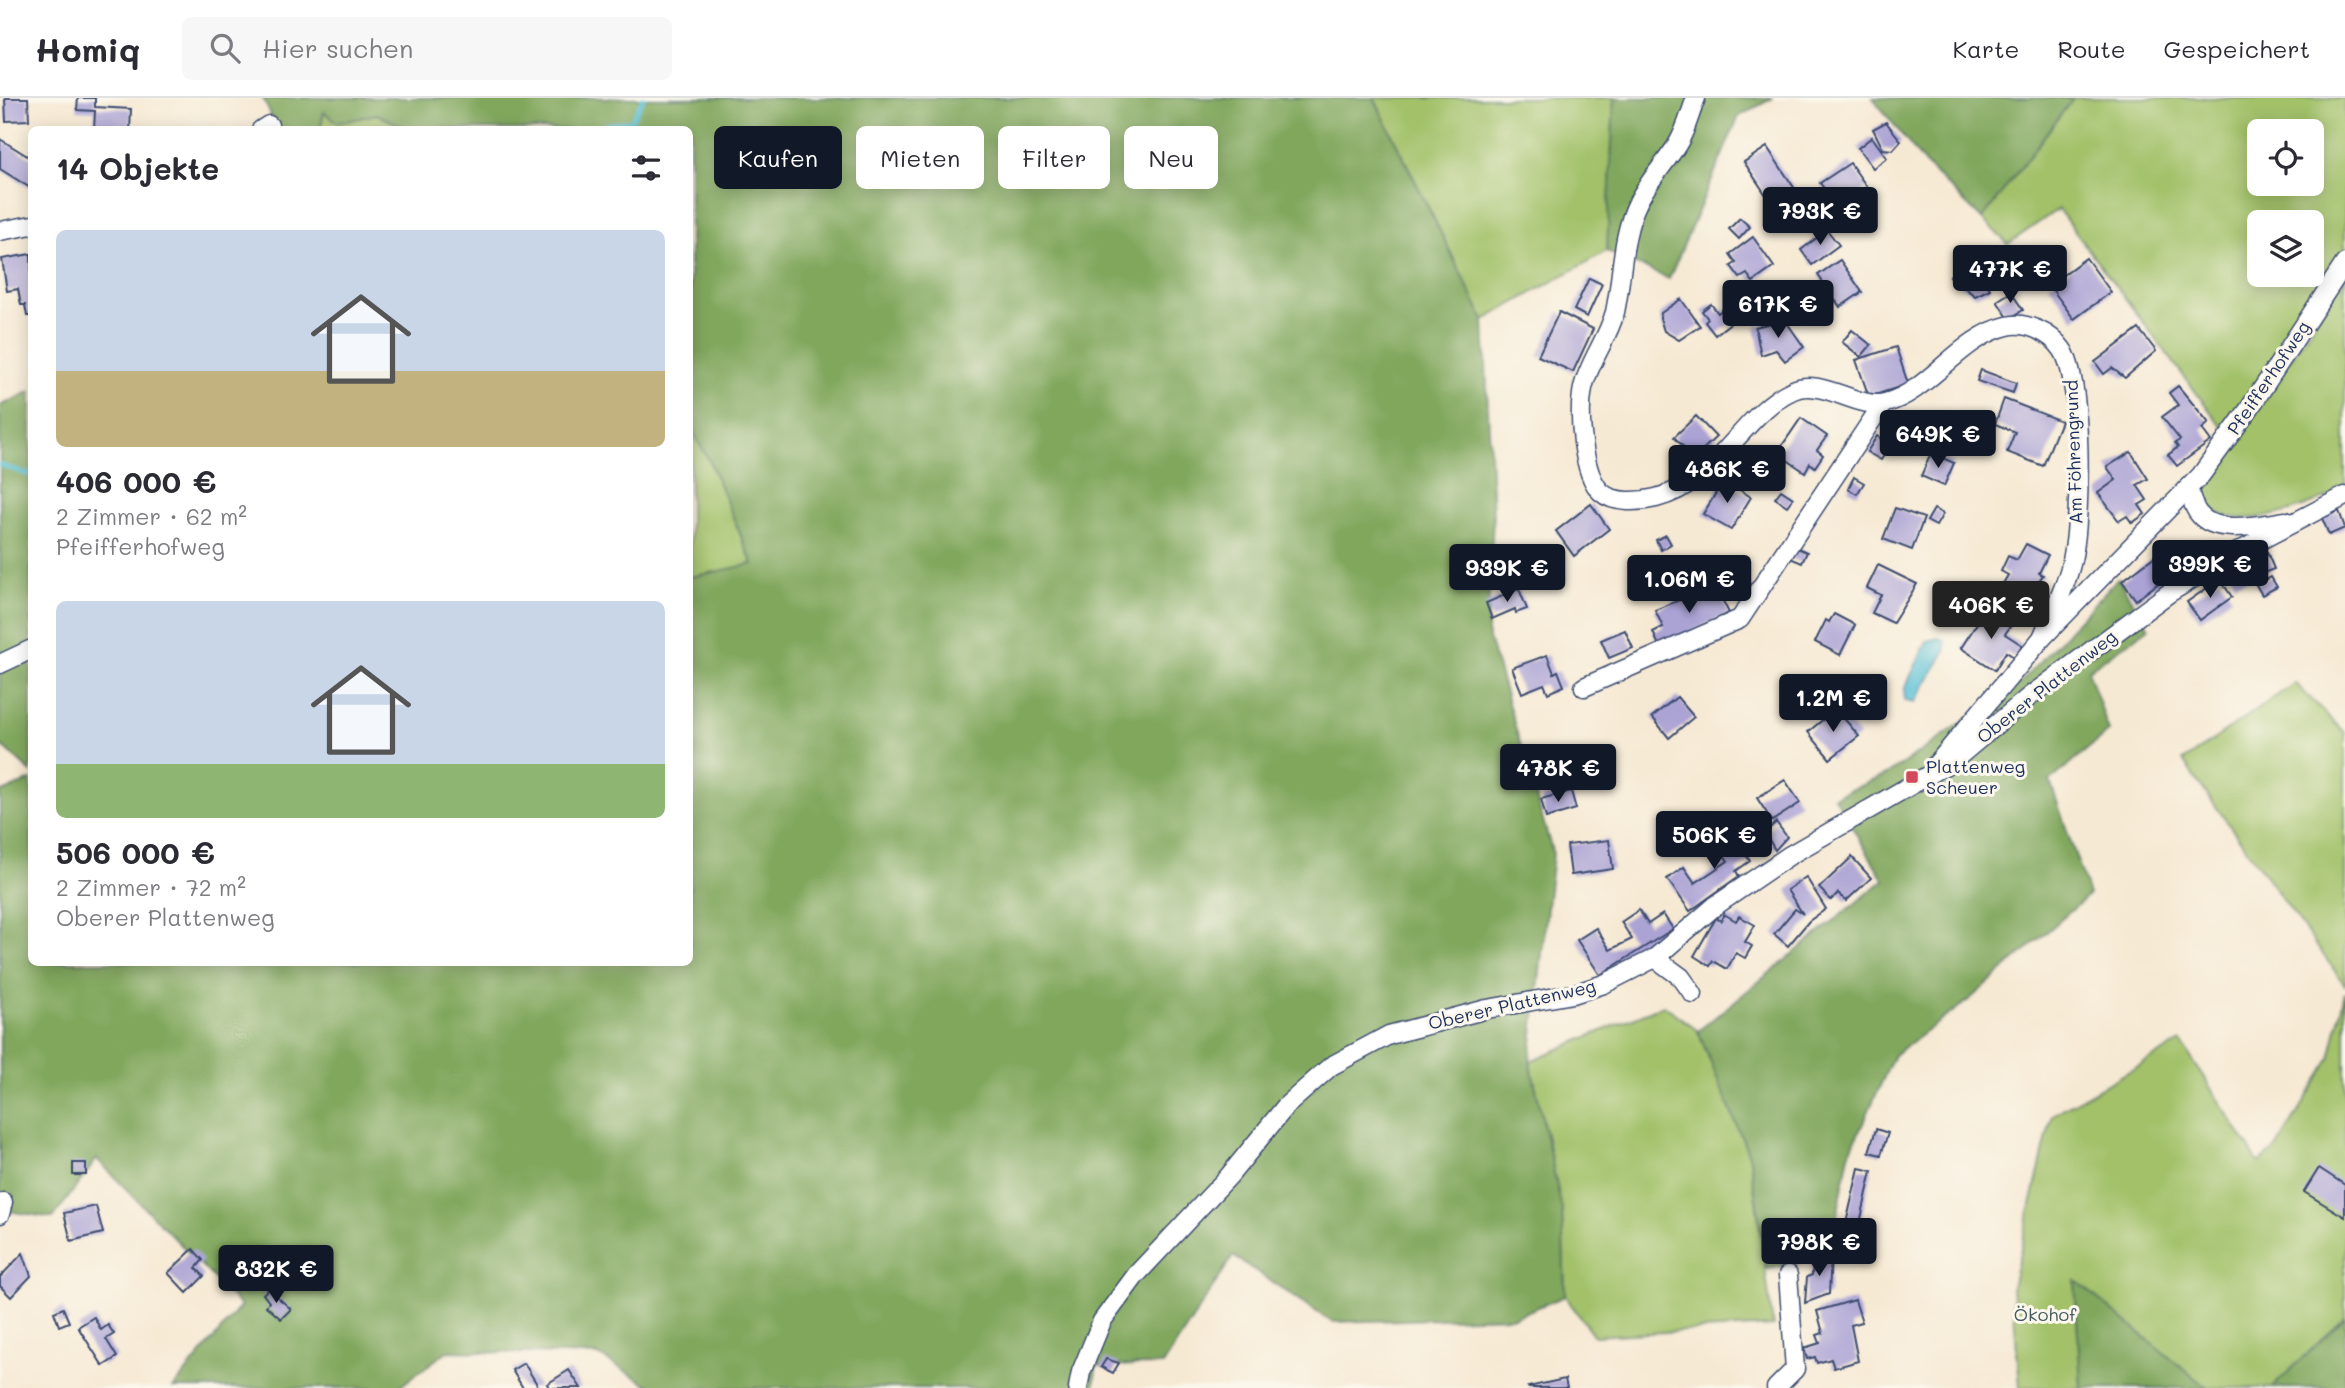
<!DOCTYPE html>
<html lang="de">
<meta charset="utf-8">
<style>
body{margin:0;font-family:Mali,sans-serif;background:#f7f7f7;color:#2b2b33;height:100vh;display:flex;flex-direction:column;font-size:26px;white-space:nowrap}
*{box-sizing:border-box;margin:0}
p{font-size:23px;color:#7c7c81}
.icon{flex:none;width:38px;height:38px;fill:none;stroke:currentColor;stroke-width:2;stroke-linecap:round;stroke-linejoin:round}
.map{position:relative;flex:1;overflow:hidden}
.drawer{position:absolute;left:28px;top:28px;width:665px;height:840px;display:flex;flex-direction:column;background:#fff;border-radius:10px;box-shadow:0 4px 18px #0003}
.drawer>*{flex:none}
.banner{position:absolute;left:714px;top:28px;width:665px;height:63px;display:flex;gap:14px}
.fabs{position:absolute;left:2247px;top:21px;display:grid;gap:14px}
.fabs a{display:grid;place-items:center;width:77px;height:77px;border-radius:10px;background:#fff;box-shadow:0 4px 18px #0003;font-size:35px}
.price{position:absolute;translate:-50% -60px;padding:0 16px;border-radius:7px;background:#111827;color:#fff;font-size:23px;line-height:46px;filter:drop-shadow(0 2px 4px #0008)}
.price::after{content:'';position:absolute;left:50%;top:42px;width:21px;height:16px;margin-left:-10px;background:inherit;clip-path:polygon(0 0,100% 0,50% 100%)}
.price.current{background:#222;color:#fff}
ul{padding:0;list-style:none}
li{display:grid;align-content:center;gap:14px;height:371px;padding:0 28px}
li span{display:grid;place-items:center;height:217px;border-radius:10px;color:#555}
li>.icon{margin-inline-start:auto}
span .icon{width:126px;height:126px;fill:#fffc;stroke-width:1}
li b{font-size:30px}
h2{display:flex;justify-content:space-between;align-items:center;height:84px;padding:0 28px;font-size:30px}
.tag{padding:0 24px;border-radius:10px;background:#fff;box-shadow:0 4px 18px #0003;font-size:24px;line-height:63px}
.tag.current{background:#111827;color:#fff}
header{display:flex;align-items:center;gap:42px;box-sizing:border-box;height:98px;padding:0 35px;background:#fff;border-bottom:2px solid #e1e1e2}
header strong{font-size:33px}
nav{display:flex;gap:38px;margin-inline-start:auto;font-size:24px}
.search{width:490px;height:63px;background:#f7f7f7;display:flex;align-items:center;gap:18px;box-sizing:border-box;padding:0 24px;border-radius:10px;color:#7c7c81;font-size:26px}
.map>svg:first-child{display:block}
</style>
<header>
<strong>Homiq</strong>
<div class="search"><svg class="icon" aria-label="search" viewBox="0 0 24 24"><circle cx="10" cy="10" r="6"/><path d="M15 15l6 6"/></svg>Hier suchen</div>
<nav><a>Karte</a><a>Route</a><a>Gespeichert</a></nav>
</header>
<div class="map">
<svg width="2345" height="1290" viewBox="0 0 2345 1290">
<rect width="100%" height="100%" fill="#fbf7ec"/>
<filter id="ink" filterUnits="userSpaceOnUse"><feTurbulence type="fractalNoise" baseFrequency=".0143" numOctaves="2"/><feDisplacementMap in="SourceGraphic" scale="14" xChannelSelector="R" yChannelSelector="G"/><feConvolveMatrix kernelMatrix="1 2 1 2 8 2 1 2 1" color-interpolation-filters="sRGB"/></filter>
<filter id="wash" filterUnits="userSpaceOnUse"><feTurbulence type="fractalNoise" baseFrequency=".00686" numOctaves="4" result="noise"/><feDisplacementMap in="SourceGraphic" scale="28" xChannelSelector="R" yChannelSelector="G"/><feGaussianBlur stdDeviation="1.57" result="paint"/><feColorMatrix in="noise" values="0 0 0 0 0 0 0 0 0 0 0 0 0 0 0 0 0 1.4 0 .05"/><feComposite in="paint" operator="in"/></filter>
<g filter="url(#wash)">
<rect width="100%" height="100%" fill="#f6e9d3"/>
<!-- green -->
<g fill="#a2c169" stroke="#5e7864" stroke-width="2" fill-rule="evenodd">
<polygon points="1374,0 1614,0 1607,153 1484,222"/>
<path d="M2073 0H2345V152L2226 334 2058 111 2008 146 1982 121ZM2259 33H2312V86H2259ZM2259 124H2312V177H2259Z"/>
<polygon points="324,14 338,25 377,16 408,31 320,32"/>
<path d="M2345 178V390C2313 409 2220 444 2202 396Z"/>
<polygon points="690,329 710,364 753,467 690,479"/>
<polygon points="2295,585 2345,635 2345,887 2183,663"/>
<polygon points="2345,894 2345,1219 2272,1290 2207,1290 2075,1183 2081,1290 2020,1290 2012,1189 2052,1017 2181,944 2259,1065 2276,1051 2330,961"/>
<polygon points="1664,907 1698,933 1750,1060 1773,1228 1594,1238 1565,1198 1562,1112 1530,963"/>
</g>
<!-- forest -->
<g fill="#81a75d" stroke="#4e6b5e" stroke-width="2">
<polygon points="263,0 1374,0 1484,222 1493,420 1487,534 1553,756 1530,963 1562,1112 1565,1198 1514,1219 1332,1224 1233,1158 1163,1267 1096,1268 1094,1290 654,1290 598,1257 447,1253 398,1290 173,1290 241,1208 97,1061 53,1120 0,1112 0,695 31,682 32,864 690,864 690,479 753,466 710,364 690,329 690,32 408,31 377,16 338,25 324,14 320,31 277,31"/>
<polygon points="1614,0 1773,0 1739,18 1669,181 1607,153"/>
<polygon points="1873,0 2073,0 1982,121 1925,66"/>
<polygon points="31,293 31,674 0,646 0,308"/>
<polygon points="2118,480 2149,530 2088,572 2109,633 2050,683 2089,797 1970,901 1894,957 1849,1056 1831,1150 1807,1148 1803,1164 1767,1171 1750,1060 1698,933 1884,782 1834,699 1888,676 2022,583"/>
<polygon points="2075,1182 2207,1290 2081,1290"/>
<polygon points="2345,1219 2345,1290 2272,1290"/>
</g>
<!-- water -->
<polygon fill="#57c0d4" stroke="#397899" stroke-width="2" points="1938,540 1945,543 1946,552 1915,604 1904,602 1905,590 1927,543"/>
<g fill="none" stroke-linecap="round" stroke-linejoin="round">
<!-- stream -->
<g stroke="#57c0d4" stroke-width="5">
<polyline points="604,32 605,27 631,23 643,0"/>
<polyline points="0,367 29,377 32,374"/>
</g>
</g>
<g id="blocks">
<!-- building -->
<g fill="#aba3d4">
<polygon points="5,0 28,0 29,22 6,23"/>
<polygon points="78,0 95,0 95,9 131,11 130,32 94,32 95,13 77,12"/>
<polygon points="1886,24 1901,43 1893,52 1883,51 1873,31"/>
<polygon points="1872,39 1887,60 1873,70 1858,50"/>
<polygon points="0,41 32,61 32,91 0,71"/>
<polygon points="1767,49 1803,103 1780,118 1744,64"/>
<polygon points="1850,65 1867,89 1859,95 1867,106 1849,118 1842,108 1834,113 1822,96 1826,93 1820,85"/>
<polygon points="1740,120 1750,129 1739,141 1729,131"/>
<polygon points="1827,132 1839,147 1812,167 1801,152"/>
<polygon points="1753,139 1774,169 1753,184 1747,176 1740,180 1731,168 1736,165 1730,156"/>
<polygon points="31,156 32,218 27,218 25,207 21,207 18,191 7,193 2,161"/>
<polygon points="1972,157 1990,191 1975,198 1950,178"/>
<polygon points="2086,160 2111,194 2074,221 2049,187"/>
<polygon points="1840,162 1862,194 1840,209 1818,177"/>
<polygon points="1589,180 1602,186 1587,219 1574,212"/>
<polygon points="2011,194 2023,212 2009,221 1997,203"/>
<polygon points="1681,201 1700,228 1679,242 1664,233 1660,220 1661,215"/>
<polygon points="1711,206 1718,215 1724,210 1733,223 1715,237 1705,224 1708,221 1702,213"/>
<polygon points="1559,214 1593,231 1573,274 1538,258"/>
<polygon points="1785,222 1804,249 1785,263 1776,252 1761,257 1755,229"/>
<polygon points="2139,231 2156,253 2125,280 2112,270 2104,276 2095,264"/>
<polygon points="1852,232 1871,247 1861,259 1842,244"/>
<polygon points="1896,249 1908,286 1869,299 1856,262"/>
<polygon points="1981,272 2016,285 2013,295 1977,283"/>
<polygon points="2178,288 2209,325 2202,331 2211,343 2177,368 2168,357 2178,349 2175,345 2180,342 2162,319 2178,307 2169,295"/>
<polygon points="2004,301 2061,323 2043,368 2007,354 2015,334 1995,326"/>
<polygon points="1696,318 1716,339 1694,360 1674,339"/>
<polygon points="1801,320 1827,338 1817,352 1823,357 1815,369 1810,365 1805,374 1777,355"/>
<polygon points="1877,338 1890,347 1881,362 1867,354"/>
<polygon points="2131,354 2148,381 2137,387 2147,402 2139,407 2145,416 2132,425 2127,418 2119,423 2098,395 2116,382 2107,369"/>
<polygon points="1931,355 1954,365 1944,388 1921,378"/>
<polygon points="1854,379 1864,385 1857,396 1848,391"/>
<polygon points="1724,382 1751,399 1731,432 1703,416"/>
<polygon points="1781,392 1793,400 1787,408 1775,400"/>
<polygon points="1591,406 1609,431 1574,458 1556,433"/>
<polygon points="1895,410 1924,420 1912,452 1883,441"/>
<polygon points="1934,411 1943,416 1936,428 1927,423"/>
<polygon points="2339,413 2345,430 2329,437 2322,420"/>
<polygon points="1666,437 1671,446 1661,452 1656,442"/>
<polygon points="2026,446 2048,457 2039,475 2043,477 2025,502 2001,489 2008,477 2001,473 2008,458 2017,462"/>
<polygon points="1795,449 1807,454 1802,465 1790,460"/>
<polygon points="2267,454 2274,471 2235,486 2228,468"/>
<polygon points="2155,458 2169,477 2136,502 2122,483"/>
<polygon points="1878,467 1917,486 1893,525 1872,515 1881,497 1867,490"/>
<polygon points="2271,479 2277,489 2262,497 2256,487"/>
<polygon points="2220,481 2232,499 2200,522 2187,504"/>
<polygon points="1715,487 1729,515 1660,550 1653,534 1663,529 1655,512"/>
<polygon points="1519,491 1527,511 1516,515 1515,511 1492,521 1486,505"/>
<polygon points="1985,513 2010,529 2005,536 2022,547 2014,559 2006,554 1995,572 1961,550"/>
<polygon points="1834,516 1855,527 1840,557 1815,544 1826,522 1829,524"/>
<polygon points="1625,532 1633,550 1609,560 1601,542"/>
<polygon points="1547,557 1554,575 1558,573 1564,588 1548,595 1544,586 1522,595 1512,570"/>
<polygon points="1677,599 1694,619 1669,640 1652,619"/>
<polygon points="1836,611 1859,638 1830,661 1808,634"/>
<polygon points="1785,682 1800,705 1772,723 1757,700"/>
<polygon points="1571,693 1576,711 1546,720 1541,701"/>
<polygon points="1776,724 1787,739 1775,752 1765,735"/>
<polygon points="1737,726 1752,749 1744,754 1750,763 1736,773 1739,778 1690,813 1667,781 1684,769 1695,785 1728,763 1719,750 1727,745 1722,736"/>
<polygon points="1609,742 1613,771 1571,777 1567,747"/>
<polygon points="1852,759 1871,780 1846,803 1838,795 1831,802 1819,790"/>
<polygon points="1806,779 1826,811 1809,823 1788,848 1774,836 1795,811 1803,816 1787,792"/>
<polygon points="1639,812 1648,826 1663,816 1673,831 1600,877 1577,842 1596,830 1610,852 1632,841 1621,824"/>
<polygon points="1724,816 1736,823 1739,818 1755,827 1745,844 1752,848 1745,860 1736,855 1727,871 1713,863 1710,868 1694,858 1716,820 1721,823"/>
<polygon points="1876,1031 1888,1035 1881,1057 1869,1054"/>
<rect x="73" y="1065" width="13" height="12"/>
<polygon points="1859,1070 1872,1073 1854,1151 1842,1142"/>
<polygon points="2319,1070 2345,1087 2345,1119 2304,1094"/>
<polygon points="96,1108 103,1135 71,1143 64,1115"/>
<polygon points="193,1151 203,1162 196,1170 204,1178 187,1195 168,1175"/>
<polygon points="23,1155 31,1178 11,1199 0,1188 0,1179"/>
<polygon points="1814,1156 1831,1157 1829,1196 1805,1205 1807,1179 1812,1177"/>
<polygon points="268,1191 291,1211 281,1221 266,1208 269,1204 263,1196"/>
<polygon points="1855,1202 1862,1224 1851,1227 1858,1263 1834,1270 1831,1261 1817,1265 1815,1259 1807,1261 1804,1250 1820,1245 1817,1237 1823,1235 1817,1213"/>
<polygon points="63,1210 69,1224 59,1228 54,1214"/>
<polygon points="94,1219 101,1232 108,1227 114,1236 106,1241 117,1259 103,1268 78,1229"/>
<polygon points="1106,1261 1119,1265 1113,1275 1101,1269"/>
<polygon points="524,1265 538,1288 535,1290 523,1290 512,1272"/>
<polygon points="569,1272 581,1290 550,1290 547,1286"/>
<polygon points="1565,1281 1567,1290 1529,1290 1528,1289"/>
</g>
</g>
</g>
<g filter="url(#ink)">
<use href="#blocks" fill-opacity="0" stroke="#3c4b70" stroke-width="2"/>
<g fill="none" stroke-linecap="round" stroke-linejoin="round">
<defs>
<g id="minor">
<path d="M1696 0C1690 15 1686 33 1677 47 1665 66 1648 83 1638 104 1621 138 1623 177 1615 214 1608 241 1589 263 1583 290 1578 315 1582 375 1601 394 1614 406 1640 404 1656 400 1719 384 1742 315 1793 292 1821 279 1859 312 1885 305 1928 295 1960 239 2007 228 2026 223 2051 235 2062 251 2083 281 2081 419 2073 457 2068 485 2053 513 2042 540"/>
<polyline points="261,32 269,27"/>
<polyline points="0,133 32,127"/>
<path d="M2188 390C2191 398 2193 410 2199 416 2216 438 2263 426 2286 423"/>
<polyline points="0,566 32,551"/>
<polyline points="1584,589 1740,521 1882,307"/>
<polyline points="1934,669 2042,540 2201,377 2249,311 2345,165"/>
<polyline points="1655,860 1681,879 1693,896"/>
<polyline points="0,1116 3,1104"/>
<polyline points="1078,1290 1081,1274 1102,1223 1136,1177 1229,1078 1286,1008 1331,968 1389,937 1487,911 1573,896 1604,886 1655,860 1715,808 1790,757 1953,663 2030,598 2169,495 2228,459 2345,398"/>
<polyline points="1776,1290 1795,1271 1788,1177"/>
</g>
</defs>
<!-- minor casing -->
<use href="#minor" stroke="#3c4b70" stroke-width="21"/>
<!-- minor -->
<use href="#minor" stroke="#fff" stroke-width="18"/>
</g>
</g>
<!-- markers -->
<rect fill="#d1495b" stroke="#fbf7ec" stroke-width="2.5" x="1905" y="672" width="14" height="14" rx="3.5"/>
<g text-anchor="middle" stroke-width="6" stroke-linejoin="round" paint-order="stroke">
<!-- street labels -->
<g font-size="18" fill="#1b2f5e" stroke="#fbf7ec">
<text transform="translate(2269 280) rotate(-56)" y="6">Pfeifferhofweg</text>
<text transform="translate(2074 354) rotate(-92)" y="6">Am Föhrengrund</text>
<text transform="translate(2047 589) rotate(-38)" y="6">Oberer Plattenweg</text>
<text transform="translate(1512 907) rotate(-13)" y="6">Oberer Plattenweg</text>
</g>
<!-- poi labels -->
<g font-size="18" fill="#1b2f5e" stroke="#fbf7ec" text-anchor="start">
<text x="1926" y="675">Plattenweg<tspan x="1926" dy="21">Scheuer</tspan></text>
</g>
<!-- park labels -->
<g font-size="18" fill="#445b61" stroke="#fbf7ec">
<text x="2045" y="1223">Ökohof</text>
</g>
</g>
</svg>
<div class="fabs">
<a><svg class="icon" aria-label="locate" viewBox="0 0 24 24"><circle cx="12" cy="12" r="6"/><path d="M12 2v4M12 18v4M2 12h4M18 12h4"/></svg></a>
<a><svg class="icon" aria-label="layers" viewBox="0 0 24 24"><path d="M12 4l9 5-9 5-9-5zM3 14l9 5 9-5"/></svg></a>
</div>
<b class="price" style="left:1820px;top:149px">793K €</b>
<b class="price" style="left:2010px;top:207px">477K €</b>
<b class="price" style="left:1778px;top:242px">617K €</b>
<b class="price" style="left:1938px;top:372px">649K €</b>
<b class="price" style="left:1727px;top:407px">486K €</b>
<b class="price" style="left:2210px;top:502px">399K €</b>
<b class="price" style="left:1507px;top:506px">939K €</b>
<b class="price" style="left:1689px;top:517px">1.06M €</b>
<b class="price current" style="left:1991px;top:543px">406K €</b>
<b class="price" style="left:1833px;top:636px">1.2M €</b>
<b class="price" style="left:1558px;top:706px">478K €</b>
<b class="price" style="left:1714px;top:773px">506K €</b>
<b class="price" style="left:1819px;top:1180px">798K €</b>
<b class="price" style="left:276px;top:1207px">832K €</b>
<div class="banner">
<a class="tag current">Kaufen</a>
<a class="tag">Mieten</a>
<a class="tag">Filter</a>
<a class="tag">Neu</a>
</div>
<section class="drawer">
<h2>14 Objekte<svg class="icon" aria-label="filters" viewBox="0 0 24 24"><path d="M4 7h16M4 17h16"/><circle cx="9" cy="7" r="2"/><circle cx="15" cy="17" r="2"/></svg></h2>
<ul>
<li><span style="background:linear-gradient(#c9d6e8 65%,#c2b280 0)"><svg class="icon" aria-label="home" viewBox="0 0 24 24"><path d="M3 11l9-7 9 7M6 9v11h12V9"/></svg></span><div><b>406 000 €</b><p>2 Zimmer · 62 m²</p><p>Pfeifferhofweg</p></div></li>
<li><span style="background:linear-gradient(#c9d6e8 75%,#8fb573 0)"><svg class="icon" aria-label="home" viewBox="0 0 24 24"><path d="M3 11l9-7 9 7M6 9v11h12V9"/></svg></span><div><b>506 000 €</b><p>2 Zimmer · 72 m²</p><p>Oberer Plattenweg</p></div></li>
</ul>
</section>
</div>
